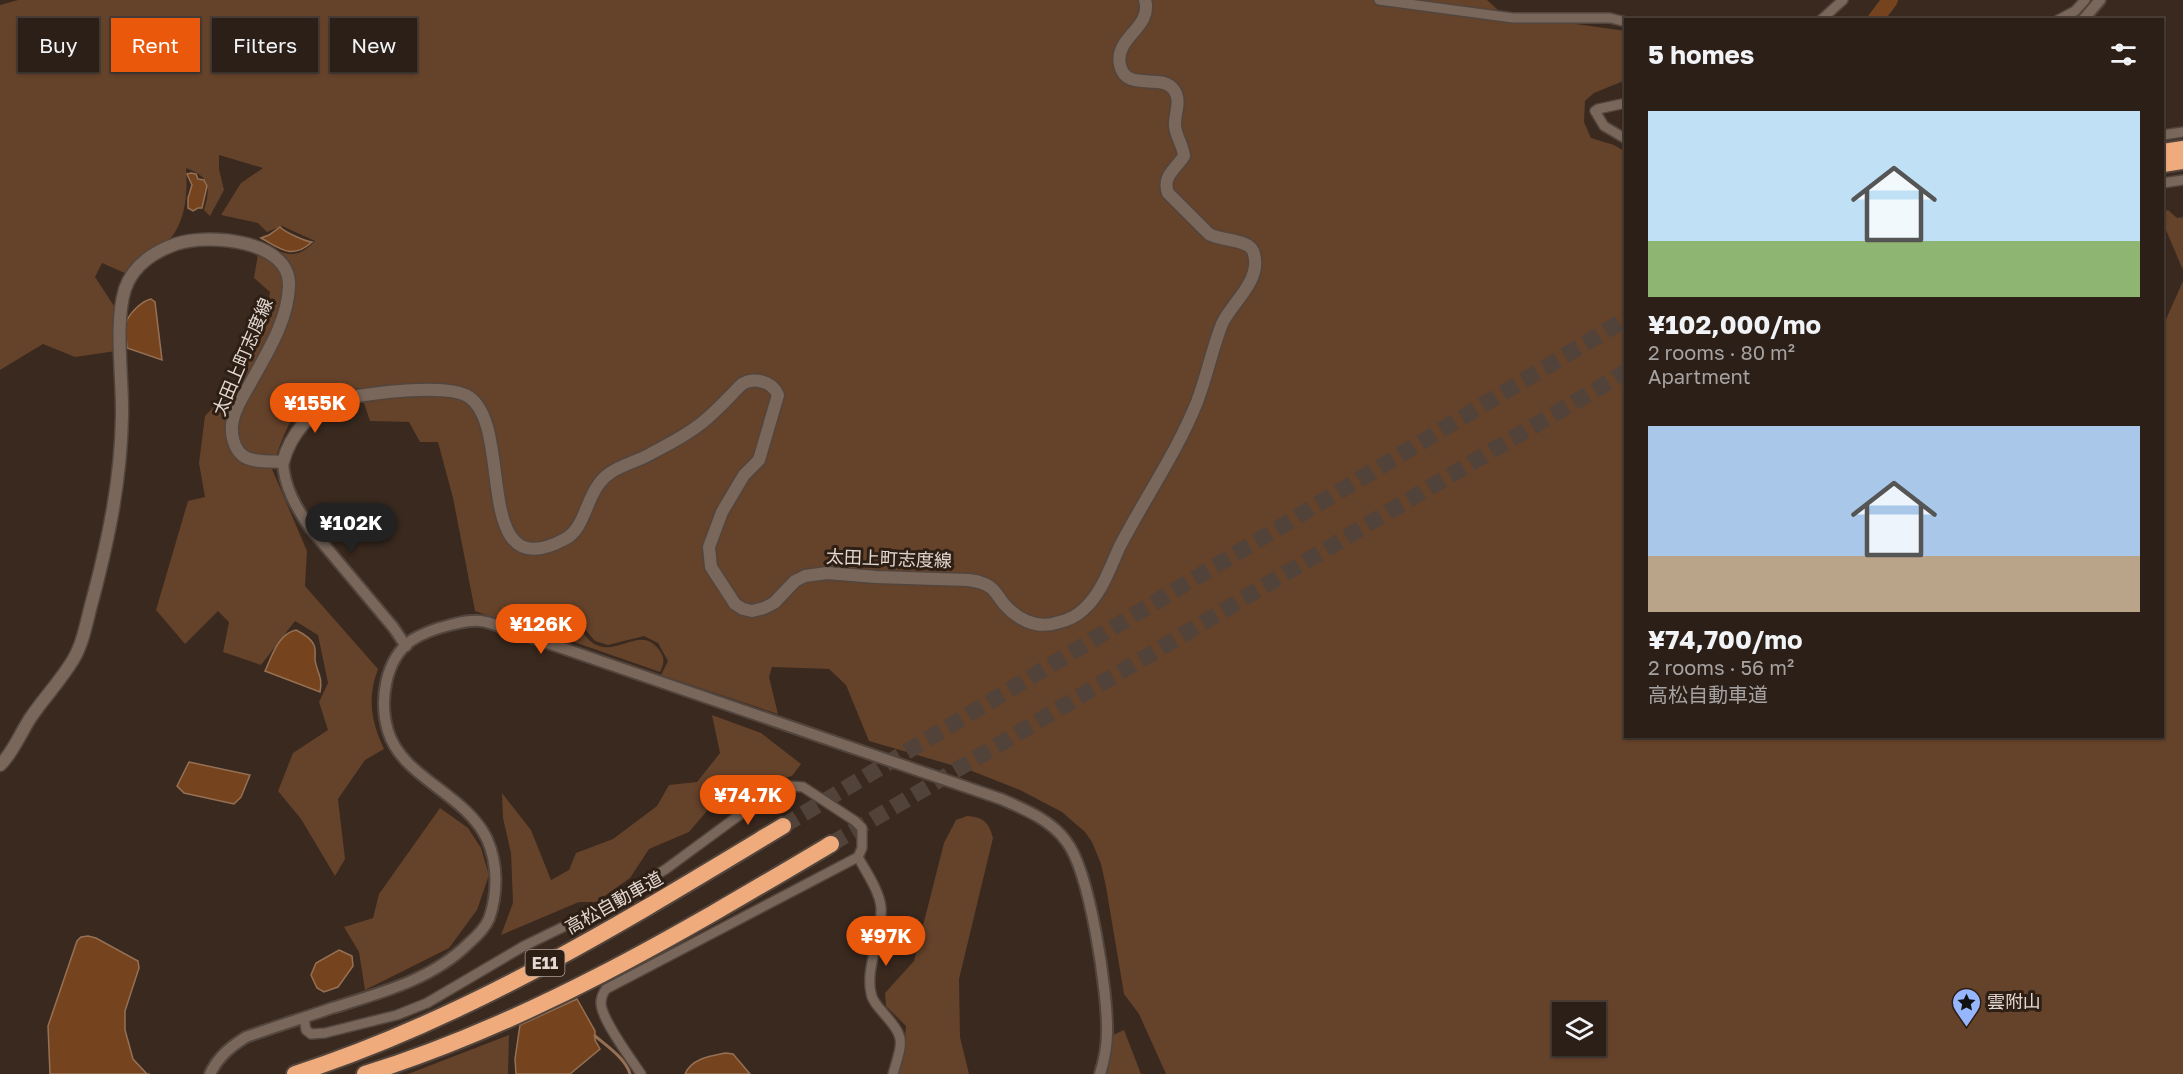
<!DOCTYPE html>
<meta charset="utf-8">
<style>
body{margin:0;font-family:"Golos Text","Noto Sans JP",sans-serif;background:#332720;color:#f1f3f6;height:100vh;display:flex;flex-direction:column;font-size:22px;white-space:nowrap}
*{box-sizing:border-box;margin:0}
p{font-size:20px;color:#a6a2a1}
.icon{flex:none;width:33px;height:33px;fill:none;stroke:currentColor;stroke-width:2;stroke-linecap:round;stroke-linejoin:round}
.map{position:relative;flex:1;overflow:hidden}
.side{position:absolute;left:1624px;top:18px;width:540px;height:720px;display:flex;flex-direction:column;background:#2b1f17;border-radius:0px;box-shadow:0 2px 4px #0004,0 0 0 2px #473d36}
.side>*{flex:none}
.guide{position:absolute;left:18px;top:18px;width:570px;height:54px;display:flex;gap:12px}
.controls{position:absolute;left:1552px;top:1002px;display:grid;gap:12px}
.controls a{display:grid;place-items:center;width:54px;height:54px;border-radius:0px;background:#2b1f17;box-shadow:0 2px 4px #0004,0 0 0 2px #473d36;font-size:30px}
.price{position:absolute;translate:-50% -51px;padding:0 14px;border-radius:21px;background:#ea580c;color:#fff;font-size:20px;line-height:39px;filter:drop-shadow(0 2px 3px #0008)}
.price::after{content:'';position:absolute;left:50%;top:36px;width:18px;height:14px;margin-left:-9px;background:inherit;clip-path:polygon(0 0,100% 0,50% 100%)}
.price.current{background:#222;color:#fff}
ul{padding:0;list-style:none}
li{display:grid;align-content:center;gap:12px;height:318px;padding:0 24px}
li span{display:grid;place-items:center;height:186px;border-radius:0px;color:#555}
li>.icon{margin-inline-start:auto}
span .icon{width:108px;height:108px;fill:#fffc;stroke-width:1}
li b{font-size:26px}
h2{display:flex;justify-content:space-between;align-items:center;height:72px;padding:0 24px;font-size:26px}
.pill{padding:0 21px;border-radius:0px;background:#2b1f17;box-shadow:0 2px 4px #0004,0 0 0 2px #473d36;font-size:21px;line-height:54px}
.pill.current{background:#ea580c;color:#fff}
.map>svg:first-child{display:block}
</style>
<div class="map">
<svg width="2183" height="1074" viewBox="0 0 2183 1074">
<rect width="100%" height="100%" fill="#39291f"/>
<!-- green -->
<g fill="#65422a" fill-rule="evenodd">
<path d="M18 0H1487L1498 10 1511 15 1626 31V80L1594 93 1585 101 1584 122 1591 138 1614 145 1626 152V736H2163V326L2183 281V1074H1166L1139 1014 1124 994 1106 887 1101 864 1092 842 1085 832 1062 812 1020 790 972 771 869 741 846 685 829 669 772 667 769 677 778 714 661 675 668 661 658 643 644 636 608 645 595 641 572 614C579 626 585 641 599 646 622 653 642 625 660 651 665 658 664 664 660 672L528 626 529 624 525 628 475 611 453 498 438 442H420L409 422 370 421 359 388C339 393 315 397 299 411 287 420 277 455 272 469L307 551 305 586 378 669C367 698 371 721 384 749L365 760 338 799 345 859 335 876 301 819 278 791 293 753 328 730 319 702 328 683 318 635 295 621 261 665 223 652 229 622 218 611 185 644 156 610 188 501 205 497 199 463 205 416 234 385 264 327 270 292 254 278 260 242C284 254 295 262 315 241L282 226 267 232 258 223 221 215 241 183 263 168 219 155V169L224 190 210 216 204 210C211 186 210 177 186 168 188 190 186 221 170 239 164 247 151 251 143 257 137 262 132 268 127 274L102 263 95 277 116 309V351L75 357 43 344 0 370V5ZM1563 1012H1596V1046H1563Z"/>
<polygon points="2168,210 2177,218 2183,217 2183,270 2163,223 2163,212"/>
<polygon points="712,715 761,733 801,764 792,776 763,783 713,804 689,832 649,849 630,878 596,902 579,902 501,935 513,903 511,853 503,818 502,793 531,830 551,880 569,870 576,853 613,839 657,806 669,785 697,782 720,753"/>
<polygon points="440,808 468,828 481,848 489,875 477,910 449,948 365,990 359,952 344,927 373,918 379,894"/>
<path d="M967 816C983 817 989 822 993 838L959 979 960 1037 969 1074H898L904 1052 906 1026 886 1006 885 993 914 961 944 843 956 820Z"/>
<polygon points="1124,1030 1141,1074 1105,1074 1111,1036"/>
<polygon points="509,1035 508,1074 408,1074"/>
</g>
<!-- water -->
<g fill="#75441e" stroke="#967054" stroke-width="1.5">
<polygon points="191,173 196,174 198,179 204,180 207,186 202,208 198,208 193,211 188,208 188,198 192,185 187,174"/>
<path d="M280 227C285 232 304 241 312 242 292 260 281 249 261 238L269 235Z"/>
<path d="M151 299 155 302 162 360 127 348C127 341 124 329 126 323 129 313 142 301 151 299Z"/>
<path d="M296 630C302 633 311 638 314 645 316 649 315 655 315 660 317 673 323 676 320 692L265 671C272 656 278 634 296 630Z"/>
<polygon points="189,762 250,775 241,797 234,804 184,793 177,786"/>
<polygon points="88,936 96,938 138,961 139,968 125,1011 125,1030 133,1059 147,1074 150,1074 50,1074 48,1026 77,941 81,937"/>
<polygon points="339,950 352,956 353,966 338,987 324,992 317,988 311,975 316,963"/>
<polygon points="577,999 595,1031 595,1040 600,1049 570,1074 516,1074 515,1059 520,1025"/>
<path d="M726 1053 733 1054 750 1074H685C692 1058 711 1056 726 1053Z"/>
</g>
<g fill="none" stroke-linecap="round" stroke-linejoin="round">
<!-- stream -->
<path stroke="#967054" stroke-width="3" d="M595 1036C607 1046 626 1059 630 1074"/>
<!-- river -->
<polyline stroke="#75441e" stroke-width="16" points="1875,20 1890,0"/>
<!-- motorway-tunnel -->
<g stroke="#52433a" stroke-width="16" stroke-dasharray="16 8" stroke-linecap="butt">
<polyline points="783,826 1626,319"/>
<path d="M831 844C1096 688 1360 527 1626 372"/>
</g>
<defs>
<g id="minor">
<polyline points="1379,0 1513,18 1610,18 1626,22"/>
<polyline points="1821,20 1843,0"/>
<polyline points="2058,20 2075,11 2085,0"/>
<polyline points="1626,103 1598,109 1595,111 1604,126 1626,139"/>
<polyline points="2163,135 2183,132"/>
<polyline points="2163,183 2183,180"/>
<path d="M858 857C866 872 879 890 881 907 883 935 865 967 871 993 872 1000 876 1004 880 1009 905 1038 904 1037 893 1074"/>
<path d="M304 1018 306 1030 311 1034 325 1033 397 1015 427 1003 524 946 602 908 666 869 772 791 789 786 803 787 855 821 862 828V848L858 857 606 989C603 993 601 997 601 1003 601 1019 631 1059 641 1074"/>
</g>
<g id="tertiary">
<polyline points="2083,20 2100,0"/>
<path d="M283 462C284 487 296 507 310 528L393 627 406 646"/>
<path d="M210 1074C218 1057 230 1047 246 1037 274 1027 303 1018 332 1008 380 993 432 980 469 943 477 936 485 928 489 919 498 893 498 864 487 839 465 793 402 778 388 731 379 701 385 659 412 640 423 633 438 628 450 625 462 622 474 619 486 622 493 623 500 627 507 629L1001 799C1024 809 1051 820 1066 841 1090 871 1108 993 1107 1033 1107 1047 1104 1061 1100 1074"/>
</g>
<path id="secondary" d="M0 765C13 753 21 732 31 717 44 698 61 680 73 660 84 642 87 618 93 598 109 537 121 479 122 416 123 379 114 324 125 289 133 266 153 252 176 244 208 233 291 240 289 286 288 320 267 353 251 382 244 395 234 409 232 425 231 435 234 448 242 455 252 463 271 461 283 462 290 435 312 408 339 399 367 394 447 382 469 397 515 428 470 590 565 539 588 527 585 490 610 473 623 464 639 461 652 453 667 445 685 436 699 425 714 414 728 398 742 384 754 377 772 381 778 395L759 460 744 475 722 512 709 547 711 567 735 604 743 609 752 611 764 608 774 603 795 581 805 576 827 573 876 577 968 580C976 581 983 582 990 587 996 591 999 598 1004 604 1017 619 1036 629 1056 623 1066 621 1077 616 1084 609 1102 593 1110 567 1120 546 1145 498 1177 452 1197 402 1207 376 1212 349 1222 324 1232 302 1264 279 1253 251 1248 239 1221 241 1209 234L1168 193C1162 176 1175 170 1184 156 1183 145 1176 137 1175 126 1174 114 1182 101 1174 90 1162 72 1126 93 1120 65 1114 37 1153 28 1145 0"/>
<g id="motorway">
<polyline points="2163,152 2183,149"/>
<polyline points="2163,164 2183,161"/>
<path d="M295 1074C469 1018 627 920 783 826"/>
<path d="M365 1074C532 1022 681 933 831 844"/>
</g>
</defs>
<!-- minor casing -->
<use href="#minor" stroke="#52453d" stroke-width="12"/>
<!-- tertiary casing -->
<use href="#tertiary" stroke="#52453d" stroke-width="14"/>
<!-- secondary casing -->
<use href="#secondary" stroke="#52453d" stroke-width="15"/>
<!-- motorway casing -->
<use href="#motorway" stroke="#52453d" stroke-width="20"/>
<!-- minor -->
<use href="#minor" stroke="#79675b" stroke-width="9"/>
<!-- tertiary -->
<use href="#tertiary" stroke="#79675b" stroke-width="10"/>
<!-- secondary -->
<use href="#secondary" stroke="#79675b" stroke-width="12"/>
<!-- motorway -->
<use href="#motorway" stroke="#efab7c" stroke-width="16"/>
</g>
<!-- icons -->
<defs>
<symbol id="sight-pin" viewBox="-11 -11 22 30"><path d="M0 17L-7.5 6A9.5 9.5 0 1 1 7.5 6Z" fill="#96b6fd" stroke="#2e1f15"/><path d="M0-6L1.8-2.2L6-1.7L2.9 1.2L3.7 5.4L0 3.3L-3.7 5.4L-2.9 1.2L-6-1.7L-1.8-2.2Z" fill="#111"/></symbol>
</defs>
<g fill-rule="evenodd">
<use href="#sight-pin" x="1950" y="986" width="33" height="45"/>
</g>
<g text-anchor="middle" stroke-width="6" stroke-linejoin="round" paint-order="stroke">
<!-- shield labels -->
<rect fill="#2e1f15" stroke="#ada099" stroke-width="1.5" x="525.5" y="950" width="39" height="26" rx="4.5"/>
<g font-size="16" font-weight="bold" fill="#e3d8d2">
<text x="545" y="969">E11</text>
</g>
<!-- street labels -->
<g font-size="18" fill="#e3d8d2" stroke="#2e1f15">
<text transform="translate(243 357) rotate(-67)" y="6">太田上町志度線</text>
<text transform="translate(889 559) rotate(2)" y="6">太田上町志度線</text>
<text transform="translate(614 903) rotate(-29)" y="6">高松自動車道</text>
</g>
<!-- poi labels -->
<g font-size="18" fill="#e3d8d2" stroke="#2e1f15" text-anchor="start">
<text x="1987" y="1008">雲附山</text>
</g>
</g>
</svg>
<div class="controls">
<a><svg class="icon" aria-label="layers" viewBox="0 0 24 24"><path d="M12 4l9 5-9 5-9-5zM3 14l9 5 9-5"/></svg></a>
</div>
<b class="price" style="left:315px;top:434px">¥155K</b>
<b class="price current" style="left:351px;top:554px">¥102K</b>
<b class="price" style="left:541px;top:655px">¥126K</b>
<b class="price" style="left:748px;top:826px">¥74.7K</b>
<b class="price" style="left:886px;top:967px">¥97K</b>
<div class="guide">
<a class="pill">Buy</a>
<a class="pill current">Rent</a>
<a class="pill">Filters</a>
<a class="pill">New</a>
</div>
<section class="side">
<h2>5 homes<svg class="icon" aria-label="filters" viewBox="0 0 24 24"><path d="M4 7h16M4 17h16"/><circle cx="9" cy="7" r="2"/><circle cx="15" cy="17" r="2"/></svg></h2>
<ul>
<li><span style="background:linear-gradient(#bfe0f5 70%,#8fb573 0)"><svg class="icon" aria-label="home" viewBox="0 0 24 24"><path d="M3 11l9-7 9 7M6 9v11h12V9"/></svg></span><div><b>¥102,000/mo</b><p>2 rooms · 80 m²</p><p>Apartment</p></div></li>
<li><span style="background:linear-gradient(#a9c7e8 70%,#b9a48a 0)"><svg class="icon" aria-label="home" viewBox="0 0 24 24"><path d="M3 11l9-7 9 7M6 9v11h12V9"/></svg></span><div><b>¥74,700/mo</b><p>2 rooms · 56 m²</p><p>高松自動車道</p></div></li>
</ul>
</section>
</div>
